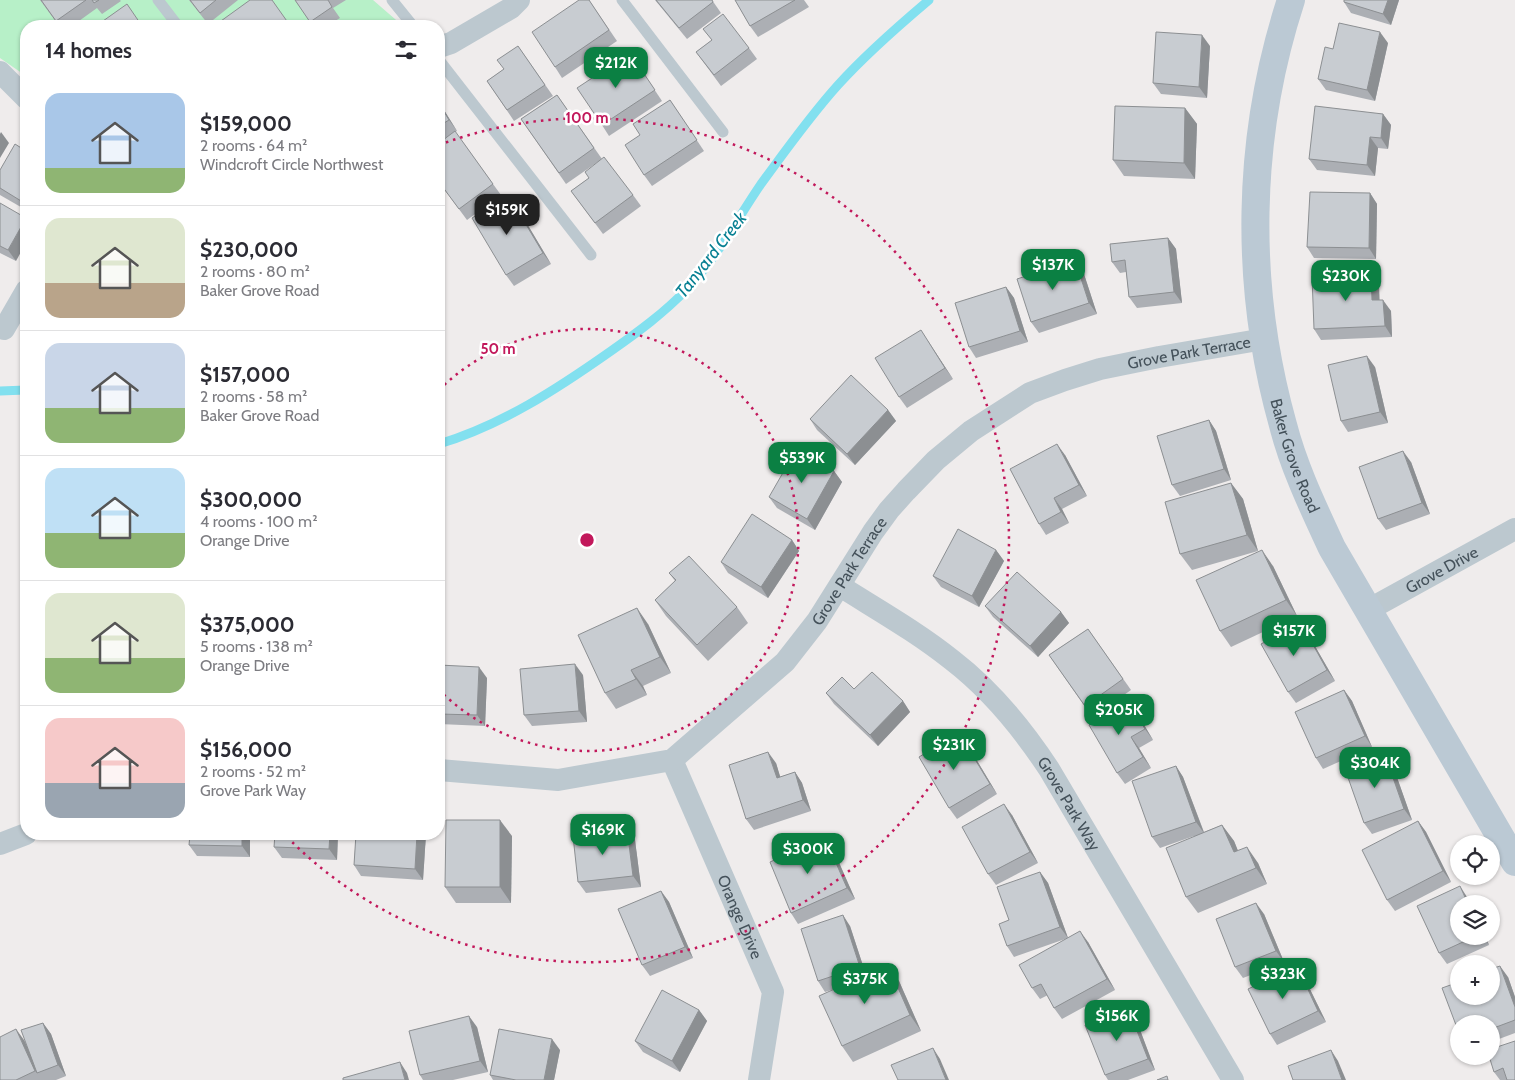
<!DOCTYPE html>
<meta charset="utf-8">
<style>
body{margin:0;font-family:Cabin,sans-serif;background:#f2f2f3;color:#2b2b33;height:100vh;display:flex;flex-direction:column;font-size:19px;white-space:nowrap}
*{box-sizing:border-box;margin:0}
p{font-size:16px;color:#7c7c81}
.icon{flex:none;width:28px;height:28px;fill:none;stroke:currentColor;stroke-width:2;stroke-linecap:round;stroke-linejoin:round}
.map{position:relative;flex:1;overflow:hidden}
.details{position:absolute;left:20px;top:20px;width:425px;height:820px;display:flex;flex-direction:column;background:#fff;border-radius:20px;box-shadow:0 1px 4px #0004}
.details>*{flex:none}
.controls{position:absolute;left:1450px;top:835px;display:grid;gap:10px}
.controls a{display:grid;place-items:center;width:50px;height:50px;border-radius:50%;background:#fff;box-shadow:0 1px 4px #0004;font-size:25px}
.price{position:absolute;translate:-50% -42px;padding:0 11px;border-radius:10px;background:#0b8043;color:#fff;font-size:16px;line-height:32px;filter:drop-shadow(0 1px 2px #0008)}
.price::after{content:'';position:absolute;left:50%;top:30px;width:15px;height:11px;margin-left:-8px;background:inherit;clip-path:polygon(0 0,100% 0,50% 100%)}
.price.active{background:#222;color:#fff}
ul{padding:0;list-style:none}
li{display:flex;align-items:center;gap:15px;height:125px;padding:0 25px}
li+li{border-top:1px solid #e1e1e2}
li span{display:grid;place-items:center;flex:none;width:140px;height:100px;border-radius:15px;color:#555}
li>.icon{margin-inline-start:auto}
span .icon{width:60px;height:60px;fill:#fffc;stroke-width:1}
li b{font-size:21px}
h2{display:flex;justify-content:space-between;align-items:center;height:60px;padding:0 25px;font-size:21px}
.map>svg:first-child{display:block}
</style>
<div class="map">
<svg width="1515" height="1080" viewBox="0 0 1515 1080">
<rect width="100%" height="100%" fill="#efecec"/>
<!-- green -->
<polygon fill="#b7f0c8" points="0,0 373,0 403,26 26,26 26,76 0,58"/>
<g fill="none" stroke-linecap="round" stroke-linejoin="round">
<!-- stream -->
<g stroke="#82e0ef" stroke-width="9">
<polyline points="0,391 26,390"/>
<path d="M439 444C502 425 557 389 611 351 638 332 664 313 687 289 717 258 737 219 761 184 786 150 810 116 838 85 866 54 897 27 929 0"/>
</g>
<!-- lane -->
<g stroke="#bcc8cf" stroke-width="11">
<polyline points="158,0 178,26"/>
<polyline points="392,0 413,26"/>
<polyline points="622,0 723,132"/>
<polyline points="439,60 591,255"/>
</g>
<!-- street -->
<g stroke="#bcc8cf" stroke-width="22">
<polyline points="439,47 451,43 511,8 519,0"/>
<polyline points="0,72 26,98"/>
<polyline points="4,329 26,291"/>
<path id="s1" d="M840 586C878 610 917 632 952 660 991 690 1022 728 1049 769L1233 1080"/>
<path id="s2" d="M1368 610 1515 529"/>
<path id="s3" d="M672 760 773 992 759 1080"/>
<path id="s4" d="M439 770 558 780 672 760 785 662 817 621 873 532 889 510 906 491 936 460 971 431 1030 393 1065 380 1100 369 1159 357 1264 339"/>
<polyline points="0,844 26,834"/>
</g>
<!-- secondary -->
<path stroke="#bbc9d4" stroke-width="28" id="s5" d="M1291 0C1246 138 1244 286 1283 425 1294 468 1314 509 1332 548L1515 862"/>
</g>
<!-- wall -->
<g fill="#acafb4">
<polygon points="40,0 120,0 121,1 102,14 97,8 72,26 59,26"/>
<polygon points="189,0 238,0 208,24"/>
<polygon points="295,0 346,0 333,8 340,18 327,26 313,26"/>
<polygon points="589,0 617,41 562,78 555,67"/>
<polygon points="655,0 712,0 721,13 687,39"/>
<polygon points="735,0 804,0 809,7 758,37 750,26"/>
<polygon points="1344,0 1399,0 1391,25 1351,13 1344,2"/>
<polygon points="703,29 749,48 757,59 721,86 696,52 712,40"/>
<polygon points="1388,43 1375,101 1326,90 1318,79 1333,49"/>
<polygon points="518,46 553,96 514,121 487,81 504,69"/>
<polygon points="1210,46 1207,98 1161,94 1153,83"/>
<polygon points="630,53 662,101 609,136 602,125"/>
<polygon points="557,95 602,159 566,184 521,119"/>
<polygon points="670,100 704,151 652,186 644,175 640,135"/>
<polygon points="439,102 457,131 455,132 501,195 467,220 439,182 439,143 448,136 439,142"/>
<polygon points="1185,108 1197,124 1195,179 1124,176 1113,160"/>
<polygon points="1383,114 1391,125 1388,149 1378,148 1375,176 1317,170 1309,159"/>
<polygon points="26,151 26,210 0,195 0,170"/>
<polygon points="589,178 633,195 641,206 603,234 571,191"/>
<polygon points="1370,193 1377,204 1376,259 1314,258 1307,247"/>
<polygon points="0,203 16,261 0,253"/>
<polygon points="517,207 551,264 514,286 506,275"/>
<polygon points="1168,238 1176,249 1182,303 1137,308 1129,297 1126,272 1120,273 1112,262"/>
<polygon points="439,254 442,276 439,277"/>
<polygon points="1075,260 1083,271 1097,314 1039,333 1031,322"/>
<polygon points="1371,273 1379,284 1379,300 1391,311 1392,337 1321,340 1314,329"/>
<polygon points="1006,287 1014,298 1028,342 976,358 969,347"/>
<polygon points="928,341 953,379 907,408 899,397"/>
<polygon points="1375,367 1388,423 1348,432 1341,421"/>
<polygon points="888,410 896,421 855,465 817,430 810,419"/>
<polygon points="1209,420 1216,431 1231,480 1180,496 1172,485"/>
<polygon points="1065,455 1087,496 1062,509 1069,523 1046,535 1039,524"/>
<polygon points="1411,462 1430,514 1386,530 1378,519"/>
<polygon points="834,471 842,482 815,530 777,508 769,497"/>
<polygon points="1231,483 1243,499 1258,551 1192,570 1180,554"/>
<polygon points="792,540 799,551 768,598 728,573 721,562"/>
<polygon points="996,550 1004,561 979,607 941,587 933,576"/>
<polygon points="1273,566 1297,616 1231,647 1220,631"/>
<polygon points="669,573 737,607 748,623 708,661 666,616 655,600 675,581"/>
<polygon points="985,606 1061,612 1069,623 1038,657 993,617"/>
<polygon points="1301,623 1308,634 1335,681 1296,703 1288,692"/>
<polygon points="648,624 671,673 643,686 647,695 616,709 605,693"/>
<polygon points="1088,629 1131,690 1092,717 1049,655"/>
<polygon points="439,665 487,678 485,726 439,724"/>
<polygon points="583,675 587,722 532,726 524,715"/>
<polygon points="854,689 903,701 910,712 878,746 834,704 826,693"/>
<polygon points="1344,690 1352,701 1372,747 1323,769 1316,758"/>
<polygon points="1137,713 1153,740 1139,748 1151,768 1125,784 1117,773"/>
<polygon points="959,733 967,744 997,794 957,819 949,808"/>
<polygon points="1385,755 1393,766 1412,820 1372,834 1364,823"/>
<polygon points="776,763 780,777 795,772 802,783 811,811 754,830 746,819"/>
<polygon points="1176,766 1183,777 1204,832 1222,825 1234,841 1238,851 1258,863 1267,884 1198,913 1186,897 1194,836 1160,848 1152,837"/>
<polygon points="1012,815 1038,863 996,885 988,874"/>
<polygon points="1418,821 1426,832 1451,882 1395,911 1387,900"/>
<polygon points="627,829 635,840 641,887 586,893 578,882"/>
<polygon points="190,834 250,834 250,857 197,856 189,845"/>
<polygon points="275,834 338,834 337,860 282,858 274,847"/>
<polygon points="356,834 426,834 423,880 361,876 354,865"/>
<polygon points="512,836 511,903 456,903 445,887"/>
<polygon points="833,849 855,899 798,924 791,913"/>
<polygon points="1040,872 1048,883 1068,938 1014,957 1007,946 1009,920"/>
<polygon points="661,891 669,902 693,958 650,976 642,965"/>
<polygon points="1467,897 1459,936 1485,936 1489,945 1447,964 1439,953"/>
<polygon points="1264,914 1284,962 1243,978 1235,967"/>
<polygon points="850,926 866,975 899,981 921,1031 853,1062 842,1046 838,988 825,992 818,981"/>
<polygon points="1088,942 1115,990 1062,1019 1054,1008 1048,995 1040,999 1032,988"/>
<polygon points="1297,966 1304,977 1326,1022 1277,1045 1270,1034"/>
<polygon points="1508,977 1515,997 1515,1033 1491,1042 1491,1024"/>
<polygon points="699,1010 707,1021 680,1072 643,1052 635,1041"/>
<polygon points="1136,1019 1155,1070 1128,1080 1108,1080 1105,1075"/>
<polygon points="43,1023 51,1034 66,1076 56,1080 0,1080 24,1040 29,1051"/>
<polygon points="477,1027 488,1072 453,1080 423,1080 420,1075"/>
<polygon points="1515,1041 1515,1080 1500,1080 1494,1072"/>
<polygon points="560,1050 554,1080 493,1080 490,1075"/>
</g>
<!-- shaded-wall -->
<g fill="#8c8f92">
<polygon points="1388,0 1399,0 1391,25 1383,14"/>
<polygon points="1380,32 1388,43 1375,101 1367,90"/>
<polygon points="1202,35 1210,46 1207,98 1199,87"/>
<polygon points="439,102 442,107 457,131 449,120"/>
<polygon points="1185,108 1197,124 1195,179 1184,163"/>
<polygon points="1383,114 1391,125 1388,149 1381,138"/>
<polygon points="1,132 9,143 0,158 0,134"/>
<polygon points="1370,137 1378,148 1375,176 1367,165"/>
<polygon points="1370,193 1377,204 1376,259 1369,248"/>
<polygon points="509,196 517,207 551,264 543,253"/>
<polygon points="26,218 26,243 16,261 8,250"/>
<polygon points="1168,238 1176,249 1182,303 1174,292"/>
<polygon points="439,254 442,276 439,271"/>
<polygon points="1075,260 1083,271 1097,314 1089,303"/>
<polygon points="1371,273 1379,284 1380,311 1372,300"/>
<polygon points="1006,287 1014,298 1028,342 1020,331"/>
<polygon points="1383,300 1391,311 1392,337 1385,326"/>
<polygon points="921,330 928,341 953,379 945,368"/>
<polygon points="1367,356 1375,367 1388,423 1380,412"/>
<polygon points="888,410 896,421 855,465 847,454"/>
<polygon points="1209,420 1216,431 1231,480 1224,469"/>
<polygon points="1057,444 1065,455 1087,496 1079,485"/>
<polygon points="1403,451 1411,462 1430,514 1422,503"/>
<polygon points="834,471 842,482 815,530 807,519"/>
<polygon points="1231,483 1243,499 1258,551 1247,535"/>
<polygon points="1054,498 1062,509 1069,523 1061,512"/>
<polygon points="792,540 799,551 768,598 761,587"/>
<polygon points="996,550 1004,561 979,607 972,596"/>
<polygon points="1262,550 1273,566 1297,616 1286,600"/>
<polygon points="637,608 648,624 671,673 660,657"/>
<polygon points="1061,612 1069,623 1038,657 1030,646"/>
<polygon points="1301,623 1308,634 1335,681 1327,670"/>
<polygon points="575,664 583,675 587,722 579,711"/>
<polygon points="479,667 487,678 485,726 477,715"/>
<polygon points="631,670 643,686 647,695 636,679"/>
<polygon points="1344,690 1352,701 1372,747 1365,736"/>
<polygon points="903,701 910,712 878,746 870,735"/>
<polygon points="1129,702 1137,713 1153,740 1145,729"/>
<polygon points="959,733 967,744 997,794 990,784"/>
<polygon points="1131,737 1139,748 1151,768 1143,757"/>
<polygon points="768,752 776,763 784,789 777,778"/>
<polygon points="1385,755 1393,766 1412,820 1404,809"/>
<polygon points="1176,766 1183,777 1204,833 1196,822"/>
<polygon points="795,772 802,783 811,811 803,800"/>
<polygon points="1004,804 1012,815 1038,863 1030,852"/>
<polygon points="500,820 512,836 511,903 500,887"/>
<polygon points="1418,821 1426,832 1451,882 1443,871"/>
<polygon points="1222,825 1234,841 1245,868 1234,852"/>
<polygon points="627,829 635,840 641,887 633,876"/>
<polygon points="242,834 250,834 250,857 242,846"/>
<polygon points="330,834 338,834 337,860 329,849"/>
<polygon points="417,834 426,834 423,880 415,869"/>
<polygon points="825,838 833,849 855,899 847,888"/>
<polygon points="1247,847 1258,863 1267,884 1256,868"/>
<polygon points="1040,872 1048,883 1068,938 1060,927"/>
<polygon points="1460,886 1467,897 1470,904 1468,904"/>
<polygon points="661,891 669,902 693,958 685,947"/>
<polygon points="1256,903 1264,914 1284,962 1276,951"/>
<polygon points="843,915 850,926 867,978 860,967"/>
<polygon points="1080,931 1088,942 1115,990 1107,979"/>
<polygon points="1483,936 1485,936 1489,945"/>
<polygon points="888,965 899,981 921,1031 910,1015"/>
<polygon points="1297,966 1304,977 1326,1022 1318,1011"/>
<polygon points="1500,966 1508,977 1515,997 1515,1007"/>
<polygon points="1128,1008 1136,1019 1155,1070 1148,1059"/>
<polygon points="699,1010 707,1021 680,1072 672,1061"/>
<polygon points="469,1016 477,1027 488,1072 480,1061"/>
<polygon points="43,1023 51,1034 66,1076 58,1065"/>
<polygon points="16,1029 24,1040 39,1072 37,1073 35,1071"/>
<polygon points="552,1039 560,1050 554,1080 544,1080"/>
<polygon points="933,1048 940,1059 949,1080 946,1080"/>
<polygon points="1331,1050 1338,1061 1346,1080 1342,1080"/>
<polygon points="400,1062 407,1073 409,1080 405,1080"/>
</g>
<!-- building -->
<g fill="#c8ccd1" stroke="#8c8f92">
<polygon points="41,0 86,0 56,21"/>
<polygon points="92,0 99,0 94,3"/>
<polygon points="190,0 216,0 200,13"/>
<polygon points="250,0 272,0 289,24 287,26 214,26"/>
<polygon points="295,0 328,0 332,7 310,22"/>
<polygon points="579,0 589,0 609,30 555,67 532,32"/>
<polygon points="656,0 712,0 713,2 679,28"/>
<polygon points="735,0 795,0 750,26"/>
<polygon points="1344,0 1388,0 1383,14 1344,2"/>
<polygon points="127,4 142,26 107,26 103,21"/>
<polygon points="723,14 749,48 714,75 696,52 712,40 703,29"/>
<polygon points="1339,23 1380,32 1367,90 1318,79 1325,47 1333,49"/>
<polygon points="1156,32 1202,35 1199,87 1153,83"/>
<polygon points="518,46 545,85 507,110 487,81 504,69 497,60"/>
<polygon points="630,53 655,90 602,125 577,88"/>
<polygon points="557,95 594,148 559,173 521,119"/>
<polygon points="670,100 697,140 644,175 625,145 640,135 633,124"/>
<polygon points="439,103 449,120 439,126"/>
<polygon points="1115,106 1185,108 1184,163 1113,160"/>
<polygon points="1315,106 1383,114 1381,138 1370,137 1367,165 1309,159"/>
<polygon points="455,131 493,184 459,209 439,182 439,143"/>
<polygon points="15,144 26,151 26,204 0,188 0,170"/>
<polygon points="604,157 633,195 595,223 571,191 589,178 585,172"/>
<polygon points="1310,192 1370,193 1369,248 1307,247"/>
<polygon points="509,196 543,253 506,275 472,218"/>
<polygon points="0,203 26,218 8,250 0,246"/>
<polygon points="1168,238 1174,292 1129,297 1125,260 1112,262 1110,244"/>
<polygon points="1075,260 1089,303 1031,322 1017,279"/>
<polygon points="1371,273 1372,300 1383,300 1385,326 1314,329 1312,276"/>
<polygon points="1006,287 1020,331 969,347 955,303"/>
<polygon points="921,330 945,368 899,397 875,358"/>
<polygon points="1367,356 1380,412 1341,421 1328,365"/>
<polygon points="851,375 888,410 847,454 810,419"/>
<polygon points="1209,420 1224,469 1172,485 1157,436"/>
<polygon points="1057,444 1079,485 1054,498 1061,512 1039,524 1010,469"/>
<polygon points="796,450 834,471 807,519 769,497"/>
<polygon points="1403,451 1422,503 1378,519 1359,467"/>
<polygon points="1231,483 1247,535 1180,554 1165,502"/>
<polygon points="752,514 792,540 761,587 721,562"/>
<polygon points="958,529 996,550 972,596 933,576"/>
<polygon points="1262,550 1286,600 1220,631 1196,580"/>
<polygon points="689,556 737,607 697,645 655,600 676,580 669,573"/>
<polygon points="1017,572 1061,612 1030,646 985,606"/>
<polygon points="637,608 660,657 631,670 636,679 605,693 578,635"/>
<polygon points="1301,623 1327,670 1288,692 1261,644"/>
<polygon points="1088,629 1123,679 1085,706 1049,655"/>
<polygon points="575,664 579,711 524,715 520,669"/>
<polygon points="439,665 479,667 477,715 439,714"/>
<polygon points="872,672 903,701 870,735 826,693 842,677 854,689"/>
<polygon points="1344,690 1365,736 1316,758 1295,712"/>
<polygon points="1129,702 1145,729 1131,737 1143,757 1117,773 1089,725"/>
<polygon points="959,733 990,784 949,808 919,757"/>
<polygon points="768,752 777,778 795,772 803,800 746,819 729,765"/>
<polygon points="1385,755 1404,809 1364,823 1345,769"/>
<polygon points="1176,766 1196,822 1152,837 1132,781"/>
<polygon points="1004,804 1030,852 988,874 962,827"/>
<polygon points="446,820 500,820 500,887 445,887"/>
<polygon points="1418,821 1443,871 1387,900 1362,850"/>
<polygon points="1222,825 1234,852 1247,847 1256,868 1186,897 1166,848"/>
<polygon points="627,829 633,876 578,882 573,836"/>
<polygon points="190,834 242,834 242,846 189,845"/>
<polygon points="275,834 330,834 329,849 274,847"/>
<polygon points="356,834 417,834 415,869 354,865"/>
<polygon points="825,838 847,888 791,913 770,862"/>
<polygon points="1040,872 1060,927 1007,946 999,924 1009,920 997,887"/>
<polygon points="1460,886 1468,904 1459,904 1459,936 1476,936 1439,953 1417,906"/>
<polygon points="661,891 685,947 642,965 618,909"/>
<polygon points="1256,903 1276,951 1235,967 1216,919"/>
<polygon points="843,915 860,967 818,981 801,929"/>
<polygon points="1080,931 1107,979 1054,1008 1041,984 1032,988 1019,965"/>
<polygon points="888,965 910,1015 842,1046 819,996"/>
<polygon points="1297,966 1318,1011 1270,1034 1248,989"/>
<polygon points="1500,966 1515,1007 1515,1020 1491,1029 1491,1024 1459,1024 1459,1033 1442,988 1459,982 1459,996 1491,996 1491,969"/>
<polygon points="662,990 699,1010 672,1061 635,1041"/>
<polygon points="1128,1008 1148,1059 1105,1075 1085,1025"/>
<polygon points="469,1016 480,1061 420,1075 409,1031"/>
<polygon points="43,1023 58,1065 37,1073 21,1030"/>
<polygon points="16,1029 35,1071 16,1080 0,1080 0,1037"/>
<polygon points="499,1029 552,1039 544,1080 516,1080 490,1075"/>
<polygon points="1515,1041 1515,1080 1507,1080 1503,1068 1494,1072 1489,1056 1491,1056 1491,1049"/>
<polygon points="933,1048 946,1080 898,1080 891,1065"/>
<polygon points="1331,1050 1342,1080 1293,1080 1288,1066"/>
<polygon points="400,1062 405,1080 343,1080 343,1078"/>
<polygon points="1167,1076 1168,1080 1157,1080"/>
</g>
<!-- distance rings -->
<g fill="none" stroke="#c2185b" stroke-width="2.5" stroke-dasharray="2.5 5">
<path d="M439 390A211 211 0 1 1 439 690"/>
<path d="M439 145A422 422 0 1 1 286 836"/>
</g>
<g text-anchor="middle" stroke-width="5" stroke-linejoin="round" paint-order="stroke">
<!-- street labels -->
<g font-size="16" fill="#44515a" stroke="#fff">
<text dy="6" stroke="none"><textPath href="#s4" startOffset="918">Grove Park Terrace</textPath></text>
<text dy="6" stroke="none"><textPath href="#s5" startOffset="464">Baker Grove Road</textPath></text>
<text dy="6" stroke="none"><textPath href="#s2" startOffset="84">Grove Drive</textPath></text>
<text dy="6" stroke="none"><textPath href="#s4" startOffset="496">Grove Park Terrace</textPath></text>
<text dy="6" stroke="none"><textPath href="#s1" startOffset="321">Grove Park Way</textPath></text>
<text dy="6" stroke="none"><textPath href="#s3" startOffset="171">Orange Drive</textPath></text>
</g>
<!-- water labels -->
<g font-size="18" font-style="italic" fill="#088093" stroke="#fff">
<text transform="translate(711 255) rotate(-52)" y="6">Tanyard Creek</text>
</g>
</g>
<circle cx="587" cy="540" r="8" fill="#c2185b" stroke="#fff" stroke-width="2.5"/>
<g font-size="15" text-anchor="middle" font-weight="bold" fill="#c2185b" stroke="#fff" stroke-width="5" stroke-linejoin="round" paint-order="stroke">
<text x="587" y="123">100 m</text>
<text x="498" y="354">50 m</text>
</g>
</svg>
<div class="controls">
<a><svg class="icon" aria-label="locate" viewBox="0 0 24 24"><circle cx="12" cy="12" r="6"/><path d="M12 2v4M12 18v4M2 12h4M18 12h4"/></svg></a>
<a><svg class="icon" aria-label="layers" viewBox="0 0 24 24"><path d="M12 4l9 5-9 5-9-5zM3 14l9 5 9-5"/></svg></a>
<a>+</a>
<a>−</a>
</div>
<b class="price" style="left:616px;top:89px">$212K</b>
<b class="price active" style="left:507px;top:236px">$159K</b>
<b class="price" style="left:1053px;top:291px">$137K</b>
<b class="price" style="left:1346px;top:302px">$230K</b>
<b class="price" style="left:802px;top:484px">$539K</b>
<b class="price" style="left:1294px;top:657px">$157K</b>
<b class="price" style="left:1119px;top:736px">$205K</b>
<b class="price" style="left:954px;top:771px">$231K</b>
<b class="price" style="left:1375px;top:789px">$304K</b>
<b class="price" style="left:603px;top:856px">$169K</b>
<b class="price" style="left:808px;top:875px">$300K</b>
<b class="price" style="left:1283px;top:1000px">$323K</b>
<b class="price" style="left:865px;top:1005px">$375K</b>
<b class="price" style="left:1117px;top:1042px">$156K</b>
<section class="details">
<h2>14 homes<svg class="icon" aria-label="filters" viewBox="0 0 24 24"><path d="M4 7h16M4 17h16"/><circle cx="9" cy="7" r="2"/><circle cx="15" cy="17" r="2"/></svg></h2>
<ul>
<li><span style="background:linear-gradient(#a9c7e8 75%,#8fb573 0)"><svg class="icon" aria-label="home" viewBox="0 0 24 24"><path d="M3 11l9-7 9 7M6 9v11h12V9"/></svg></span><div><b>$159,000</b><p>2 rooms · 64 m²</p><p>Windcroft Circle Northwest</p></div></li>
<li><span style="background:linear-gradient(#dfe7d0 65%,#b9a48a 0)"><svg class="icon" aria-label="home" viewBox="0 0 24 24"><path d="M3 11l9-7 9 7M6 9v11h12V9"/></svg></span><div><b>$230,000</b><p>2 rooms · 80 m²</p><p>Baker Grove Road</p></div></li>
<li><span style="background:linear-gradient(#c9d6e8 65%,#8fb573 0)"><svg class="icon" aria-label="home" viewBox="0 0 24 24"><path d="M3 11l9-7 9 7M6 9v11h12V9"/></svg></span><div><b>$157,000</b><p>2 rooms · 58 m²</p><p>Baker Grove Road</p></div></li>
<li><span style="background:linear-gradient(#bfe0f5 65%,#8fb573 0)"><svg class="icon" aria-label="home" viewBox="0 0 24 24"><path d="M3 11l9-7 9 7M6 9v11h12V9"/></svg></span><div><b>$300,000</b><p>4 rooms · 100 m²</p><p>Orange Drive</p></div></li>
<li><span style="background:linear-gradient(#dfe7d0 65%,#8fb573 0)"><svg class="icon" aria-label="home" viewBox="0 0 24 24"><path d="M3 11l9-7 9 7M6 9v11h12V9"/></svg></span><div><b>$375,000</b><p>5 rooms · 138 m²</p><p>Orange Drive</p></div></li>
<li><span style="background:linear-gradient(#f6c9c9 65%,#9aa5b1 0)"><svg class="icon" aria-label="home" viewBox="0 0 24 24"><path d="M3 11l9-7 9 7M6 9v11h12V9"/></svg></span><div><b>$156,000</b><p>2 rooms · 52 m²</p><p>Grove Park Way</p></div></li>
</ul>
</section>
</div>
